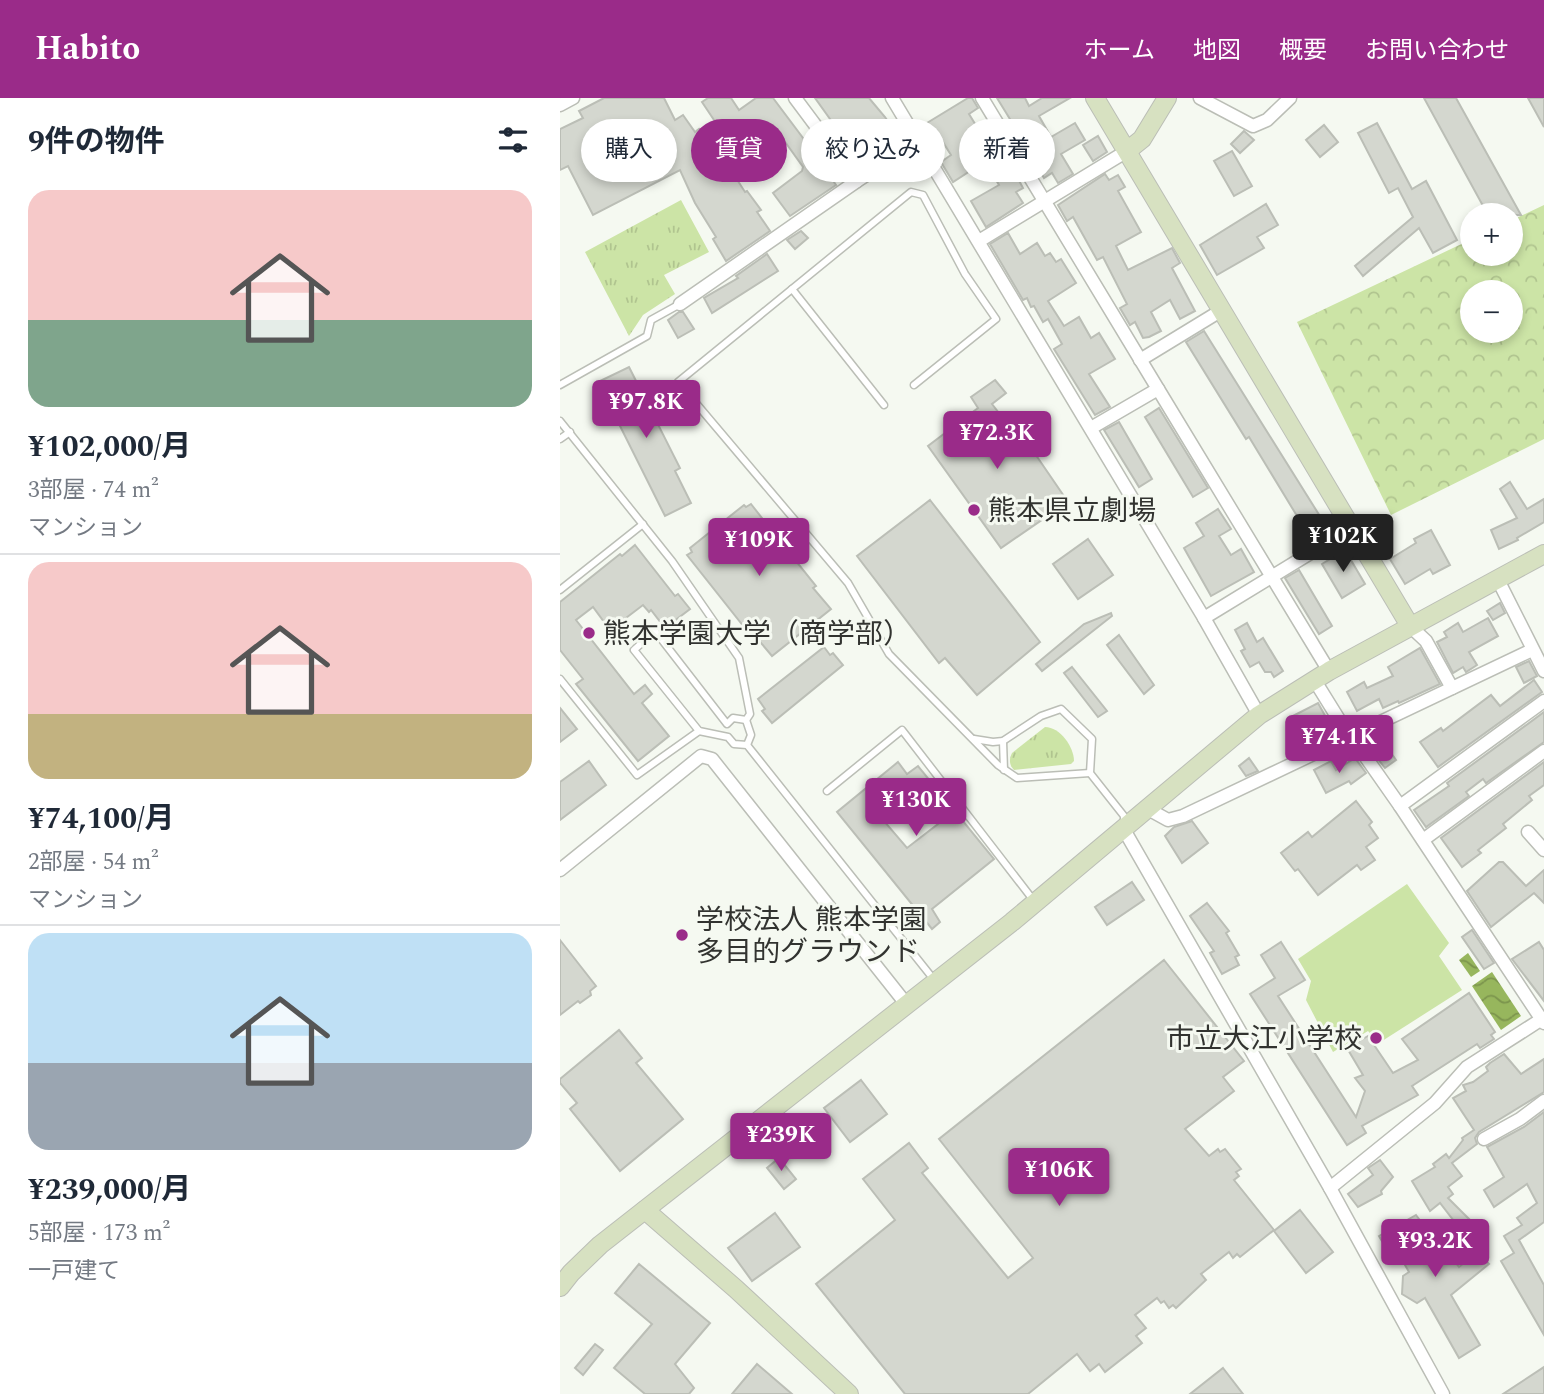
<!DOCTYPE html>
<html lang="ja">
<meta charset="utf-8">
<style>
body{margin:0;font-family:Spectral,"Noto Sans JP",serif;background:#f6f6f7;color:#1f2937;height:100vh;display:flex;flex-direction:column;font-size:26px;white-space:nowrap}
*{box-sizing:border-box;margin:0}
p{font-size:23px;color:#747a83}
.icon{flex:none;width:38px;height:38px;fill:none;stroke:currentColor;stroke-width:2;stroke-linecap:round;stroke-linejoin:round}
.map{position:relative;flex:1;overflow:hidden}
.sheet{display:flex;flex-direction:column;background:#fff;width:560px}
.sheet>*{flex:none}
.banner{position:absolute;left:21px;top:21px;width:665px;height:63px;display:flex;gap:14px}
.fabs{position:absolute;left:900px;top:105px;display:grid;gap:14px}
.fabs a{display:grid;place-items:center;width:63px;height:63px;border-radius:50%;background:#fff;box-shadow:0 4px 10px #0003;font-size:35px}
.price{position:absolute;translate:-50% -60px;padding:0 16px;border-radius:7px;background:#9a2b89;color:#fff;font-size:23px;line-height:46px;filter:drop-shadow(0 2px 4px #0008)}
.price::after{content:'';position:absolute;left:50%;top:42px;width:21px;height:16px;margin-left:-10px;background:inherit;clip-path:polygon(0 0,100% 0,50% 100%)}
.price.current{background:#222;color:#fff}
ul{padding:0;list-style:none}
li{display:grid;align-content:center;gap:14px;height:371px;padding:0 28px}
li+li{border-top:2px solid #e0e1e3}
li span{display:grid;place-items:center;height:217px;border-radius:21px;color:#555}
li>.icon{margin-inline-start:auto}
span .icon{width:126px;height:126px;fill:#fffc;stroke-width:1}
li b{font-size:30px}
h2{display:flex;justify-content:space-between;align-items:center;height:84px;padding:0 28px;font-size:30px}
.pill{padding:0 24px;border-radius:32px;background:#fff;box-shadow:0 4px 10px #0003;font-size:24px;line-height:63px}
.pill.current{background:#9a2b89;color:#fff}
header{display:flex;align-items:center;gap:42px;box-sizing:border-box;height:98px;padding:0 35px;background:#9a2b89;color:#fff}
header strong{font-size:33px}
nav{display:flex;gap:38px;margin-inline-start:auto;font-size:24px}
main{display:flex;flex:1;min-height:0}
.map>svg:first-child{display:block}
</style>
<header>
<strong>Habito</strong>
<nav><a>ホーム</a><a>地図</a><a>概要</a><a>お問い合わせ</a></nav>
</header>
<main>
<section class="sheet">
<h2>9件の物件<svg class="icon" aria-label="filters" viewBox="0 0 24 24"><path d="M4 7h16M4 17h16"/><circle cx="9" cy="7" r="2"/><circle cx="15" cy="17" r="2"/></svg></h2>
<ul>
<li><span style="background:linear-gradient(#f6c9c9 60%,#7fa58c 0)"><svg class="icon" aria-label="home" viewBox="0 0 24 24"><path d="M3 11l9-7 9 7M6 9v11h12V9"/></svg></span><div><b>¥102,000/月</b><p>3部屋 · 74 m²</p><p>マンション</p></div></li>
<li><span style="background:linear-gradient(#f6c9c9 70%,#c2b280 0)"><svg class="icon" aria-label="home" viewBox="0 0 24 24"><path d="M3 11l9-7 9 7M6 9v11h12V9"/></svg></span><div><b>¥74,100/月</b><p>2部屋 · 54 m²</p><p>マンション</p></div></li>
<li><span style="background:linear-gradient(#bfe0f5 60%,#9aa5b1 0)"><svg class="icon" aria-label="home" viewBox="0 0 24 24"><path d="M3 11l9-7 9 7M6 9v11h12V9"/></svg></span><div><b>¥239,000/月</b><p>5部屋 · 173 m²</p><p>一戸建て</p></div></li>
</ul>
</section>
<div class="map">
<svg width="984" height="1296" viewBox="0 0 984 1296">
<defs>
<pattern id="grass-tufts" width="24" height="20" patternUnits="userSpaceOnUse" patternTransform="scale(1.75)"><rect width="24" height="20" fill="#cce4a6"/><path d="M3 7l-1-3M5 7V3M7 7l1-3M15 17l-1-3M17 17v-4M19 17l1-3" fill="none" stroke="#b0c48f"/></pattern>
<pattern id="park-crowns" width="20" height="18" patternUnits="userSpaceOnUse" patternTransform="scale(1.75)"><rect width="20" height="18" fill="#cce4a6"/><path d="M2 6a3 3 0 1 1 6 0M12 15a3 3 0 1 1 6 0" fill="none" stroke="#b0c48f"/></pattern>
<pattern id="water-waves" width="16" height="10" patternUnits="userSpaceOnUse" patternTransform="scale(1.75)"><rect width="16" height="10" fill="#97b65d"/><path d="M0 5q4-4 8 0t8 0" fill="none" stroke="#7c954d"/></pattern>
</defs>
<rect width="100%" height="100%" fill="#f5f9f1"/>
<!-- grass -->
<g fill="url(#grass-tufts)">
<polygon points="121,102 149,154 104,177 115,196 83,217 69,238 25,154"/>
<path d="M485 629C500 629 514 649 514 663L511 666 454 672C449 667 449 661 452 655Z"/>
</g>
<!-- park -->
<path fill="url(#park-crowns)" fill-rule="evenodd" d="M984 107V341L831 417 737 224 912 141V156H950V123ZM912 194H950V233H912Z"/>
<!-- garden -->
<polygon fill="#cce4a6" points="847,786 889,845 879,858 902,892 819,945 808,933 773,954 746,902 751,883 738,861"/>
<!-- water -->
<g fill="url(#water-waves)">
<polygon points="908,855 920,873 911,879 899,862"/>
<polygon points="932,874 961,918 941,932 912,888"/>
</g>
<!-- building -->
<g fill="#d4d7cf" stroke="#bbbeb6" stroke-width="2" fill-rule="evenodd">
<polygon points="44,0 104,0 115,22 123,17 135,34 139,31 158,57 160,55 185,94 187,93 201,112 197,114 210,133 166,163 153,141 156,139 135,105 120,72 33,117 8,68 0,72 0,31 23,20 19,13"/>
<polygon points="148,0 171,0 179,12 196,0 213,0 249,48 243,52 259,74 264,70 276,87 230,118 213,95 242,73 243,69 213,27 207,31 205,28 178,46 161,22 156,25 142,4"/>
<polygon points="255,0 309,0 325,19 342,44 328,53 325,49 304,64 288,40 285,42"/>
<polygon points="408,0 412,0 418,10 409,16 417,29 413,31 430,60 393,84 381,64 391,57 379,38 371,43 362,28"/>
<polygon points="437,0 465,0 469,8 482,0 510,0 479,18 491,39 515,25 525,42 501,56 513,76 498,85 492,75 484,80 477,68 485,63 468,34 461,39"/>
<polygon points="864,0 896,0 961,117 928,117"/>
<polygon points="968,0 984,0 984,29"/>
<polygon points="817,25 852,91 866,83 897,142 873,155 859,130 803,178 795,168 853,119 838,90 829,95 798,35"/>
<polygon points="764,27 778,44 760,59 746,42"/>
<polygon points="684,33 694,42 680,55 671,46"/>
<polygon points="538,38 547,54 533,63 523,47"/>
<polygon points="672,53 692,88 674,98 654,63"/>
<polygon points="444,54 463,90 456,94 463,105 426,129 411,103 439,87 426,65"/>
<polygon points="545,76 549,82 558,77 565,89 558,93 581,134 556,148 568,172 612,150 620,165 612,170 635,213 620,221 610,202 591,214 601,233 589,239 583,240 575,224 570,227 560,210 567,206 543,159 537,162 513,119 507,123 498,107"/>
<polygon points="706,106 718,127 697,139 704,150 657,177 640,147"/>
<polygon points="241,133 248,140 235,151 227,142"/>
<polygon points="448,135 460,156 477,145 485,158 490,155 496,164 501,161 516,185 488,203 504,228 519,219 531,240 539,235 555,261 529,276 550,309 535,317 494,251 502,246 488,221 483,224 474,208 471,209 467,200 463,202 430,146"/>
<polygon points="207,156 218,173 152,215 144,200 178,180 176,178"/>
<polygon points="119,214 123,214 134,231 118,240 108,222"/>
<polygon points="644,233 768,431 751,441 689,339 686,341 626,244"/>
<polygon points="69,269 120,370 115,373 131,405 105,418 38,284"/>
<polygon points="435,282 446,295 432,306 466,350 469,347 508,404 441,450 368,348 418,310 411,299"/>
<polygon points="599,310 648,390 633,399 585,319"/>
<polygon points="559,324 592,381 579,389 544,332"/>
<polygon points="950,384 967,411 984,401 984,424 957,440 958,442 939,451 931,432 957,420 940,391"/>
<polygon points="370,402 480,544 417,597 385,560 379,565 297,458"/>
<polygon points="191,406 216,438 231,426 238,435 223,447 256,488 253,490 271,511 212,558 196,539 192,539 127,457 132,454 130,450 184,407 186,409"/>
<polygon points="658,411 671,431 659,438 671,457 681,451 694,474 651,498 624,450 644,438 636,425"/>
<polygon points="871,432 890,467 873,476 870,471 845,486 830,461 856,445 854,441"/>
<polygon points="528,441 553,477 518,501 493,466"/>
<polygon points="75,447 115,498 118,496 130,511 105,530 91,512 89,514 83,507 50,532 33,509 16,522 74,596 85,587 92,596 82,605 109,638 78,663 16,586 23,581 0,552 0,504 60,456 62,458"/>
<polygon points="785,452 805,486 782,500 762,466"/>
<polygon points="739,472 772,528 759,536 725,480"/>
<polygon points="940,505 945,515 933,522 927,513"/>
<polygon points="551,515 552,518 482,573 476,566 524,526"/>
<polygon points="928,520 938,538 909,554 917,567 906,574 903,569 893,575 877,544 887,539 884,534 898,525 903,534"/>
<polygon points="687,525 697,544 703,540 723,573 714,579 711,574 705,574 699,564 690,569 681,553 685,551 675,532"/>
<polygon points="559,537 594,587 584,596 547,547"/>
<polygon points="264,549 270,557 273,555 283,567 212,625 202,613 205,611 198,601"/>
<polygon points="860,550 880,586 839,605 838,603 823,610 819,601 797,613 787,594 804,584 807,590 833,578 828,569"/>
<polygon points="969,563 977,578 964,585 956,569"/>
<polygon points="512,569 547,613 538,619 504,575"/>
<polygon points="974,582 982,594 878,669 860,644 881,630 883,633 931,597 940,608"/>
<polygon points="758,605 773,632 760,640 754,630 740,638 729,620"/>
<polygon points="0,610 17,631 0,644"/>
<polygon points="984,614 984,644 926,685 923,681 906,694 909,698 866,729 854,712 889,688 887,685"/>
<polygon points="825,646 836,662 825,670 813,655"/>
<polygon points="689,660 698,673 686,678 679,668"/>
<polygon points="795,660 806,675 791,686 789,683 766,695 754,672 771,663 776,672"/>
<polygon points="29,663 46,687 0,722 0,684"/>
<path d="M338 664 347 676 358 668 434 761 372 811 380 824 372 831 277 714ZM354 697 378 726 347 750 323 722Z"/>
<polygon points="984,664 984,687 969,698 972,702 943,726 946,730 918,752 921,755 902,769 881,740"/>
<polygon points="796,703 812,724 809,727 818,740 806,749 815,762 801,772 797,767 758,797 738,771 735,773 721,755 748,734 752,739"/>
<polygon points="632,723 648,745 622,765 605,738 614,729"/>
<polygon points="939,764 943,764 966,788 984,772 984,805 974,795 931,829 907,793"/>
<polygon points="572,784 584,802 547,827 535,809"/>
<polygon points="647,805 669,833 666,835 679,857 675,859 679,867 662,876 650,855 654,853 630,818"/>
<polygon points="912,832 934,865 924,871 902,839"/>
<polygon points="0,842 36,888 30,893 31,897 20,905 18,903 0,917"/>
<polygon points="721,844 745,882 718,898 796,1019 805,993 795,980 803,977 787,950 808,938 833,975 858,962 842,941 909,895 935,934 931,937 934,941 920,950 917,946 852,988 858,997 802,1028 806,1035 787,1047 690,896 715,880 701,857"/>
<polygon points="979,844 984,852 984,903 952,861"/>
<polygon points="604,862 684,963 663,979 674,993 625,1031 649,1058 658,1051 660,1054 665,1051 681,1071 676,1074 679,1078 674,1082 714,1132 680,1159 677,1156 673,1160 669,1154 641,1176 646,1182 616,1210 613,1207 609,1210 604,1203 601,1205 597,1200 575,1217 586,1230 576,1238 582,1245 545,1274 539,1266 530,1273 517,1256 468,1296 345,1296 256,1186 335,1122 303,1081 349,1045 368,1070 362,1075 448,1180 473,1160 379,1041"/>
<polygon points="59,932 82,960 76,965 123,1021 60,1073 10,1011 17,1005 0,985 0,981"/>
<polygon points="944,956 961,976 984,961 984,994 919,1034 915,1040 917,1046 892,1065 902,1078 888,1089 893,1096 888,1100 912,1124 901,1132 880,1105 870,1113 852,1083 875,1069 873,1066 886,1056 889,1060 903,1042 902,1040 914,1032 893,1000 906,993 903,987 913,984 928,973 926,969 930,965"/>
<polygon points="301,982 327,1016 290,1044 264,1010"/>
<polygon points="984,1014 984,1124 959,1142 984,1187 984,1237 941,1163 954,1155 944,1138 962,1127 957,1120 977,1105 967,1086 934,1109 924,1092 944,1079 927,1049 964,1029"/>
<polygon points="219,1060 236,1081 224,1091 207,1070"/>
<polygon points="820,1062 833,1079 821,1093 822,1096 798,1109 788,1096 813,1077 808,1070"/>
<polygon points="740,1112 773,1154 746,1175 714,1133"/>
<polygon points="215,1115 240,1149 192,1183 168,1150"/>
<polygon points="856,1117 879,1148 882,1146 899,1169 917,1154 929,1166 891,1197 920,1247 899,1260 865,1200 857,1205 842,1196 843,1178 849,1174 833,1146 826,1150 819,1138"/>
<polygon points="79,1166 150,1225 115,1266 134,1290 129,1296 85,1296 54,1270 92,1226 55,1195"/>
<polygon points="35,1246 43,1252 23,1277 15,1270"/>
<polygon points="197,1266 232,1296 172,1296"/>
<polygon points="984,1269 984,1296 943,1296"/>
<polygon points="663,1270 683,1296 630,1296"/>
</g>
<g fill="none" stroke-linecap="round" stroke-linejoin="round">
<defs>
<g id="lane">
<polyline points="232,191 324,307"/>
<polyline points="0,287 87,238 91,222 120,206"/>
<polyline points="354,287 436,221 405,176 363,97 351,94 118,284 288,485 329,556 438,667 457,680 530,675"/>
<polyline points="0,323 112,463 179,560 190,616 186,622 173,620 167,626 95,533 74,552 139,633 168,639 174,646 187,647 375,883"/>
<polyline points="0,341 10,334"/>
<polyline points="0,492 83,426"/>
<polyline points="0,581 77,677 139,633"/>
<polyline points="186,622 191,637 187,647"/>
<polyline points="414,641 433,644 443,643 481,618 501,611 532,641 530,675 564,718 564,727"/>
<polyline points="443,643 444,672"/>
<polyline points="267,693 342,632 474,803"/>
</g>
<g id="street">
<polyline points="235,0 297,83"/>
<polyline points="332,0 644,520 699,617"/>
<polyline points="422,0 598,291 531,330"/>
<polyline points="640,0 693,28 707,22 730,0"/>
<polyline points="0,7 13,0"/>
<polyline points="419,143 567,53"/>
<polyline points="120,206 297,83 359,43"/>
<polyline points="580,262 662,212"/>
<polyline points="598,291 769,573"/>
<polyline points="937,480 984,573"/>
<polyline points="644,520 793,429"/>
<polyline points="850,528 866,543 892,590"/>
<polyline points="755,583 786,633 797,643 805,658 840,708 984,925"/>
<polyline points="840,708 984,603"/>
<polyline points="588,711 608,722 623,718 972,552"/>
<polyline points="563,730 770,1090 883,1296"/>
<polyline points="968,734 984,752"/>
<polyline points="863,742 984,653"/>
<polyline points="0,772 141,658 152,661 347,907"/>
<polyline points="924,1041 960,1021 984,1003"/>
<polyline points="770,1090 875,1005 907,969 982,921"/>
</g>
<g id="secondary">
<polyline points="535,0 850,528"/>
<polyline points="567,53 582,41 607,0"/>
<polyline points="85,1112 176,1191 289,1296"/>
<polyline points="0,1189 11,1175 40,1147 452,824 699,617 769,573 984,456"/>
</g>
</defs>
<!-- lane casing -->
<use href="#lane" stroke="#bbbeb6" stroke-width="9"/>
<!-- street casing -->
<use href="#street" stroke="#bbbeb6" stroke-width="15"/>
<!-- secondary casing -->
<use href="#secondary" stroke="#bbbeb6" stroke-width="20"/>
<!-- lane -->
<use href="#lane" stroke="#fff" stroke-width="6"/>
<!-- street -->
<use href="#street" stroke="#fff" stroke-width="12"/>
<!-- secondary -->
<use href="#secondary" stroke="#d7e1c1" stroke-width="18"/>
</g>
<!-- markers -->
<g fill="#9a2b89" stroke="#f5f9f1" stroke-width="2.5">
<circle cx="414" cy="412" r="7"/>
<circle cx="29" cy="535" r="7"/>
<circle cx="122" cy="837" r="7"/>
<circle cx="816" cy="940" r="7"/>
</g>
<g text-anchor="middle" stroke-width="6" stroke-linejoin="round" paint-order="stroke">
<!-- poi labels -->
<g font-size="28" fill="#323330" stroke="#f5f9f1" text-anchor="start">
<text x="428" y="422">熊本県立劇場</text>
<text x="43" y="545">熊本学園大学（商学部）</text>
<text x="136" y="831">学校法人 熊本学園<tspan x="136" dy="32">多目的グラウンド</tspan></text>
<text x="802" y="950" text-anchor="end">市立大江小学校</text>
</g>
</g>
</svg>
<div class="fabs">
<a>+</a>
<a>−</a>
</div>
<b class="price" style="left:86px;top:342px">¥97.8K</b>
<b class="price" style="left:437px;top:373px">¥72.3K</b>
<b class="price current" style="left:783px;top:476px">¥102K</b>
<b class="price" style="left:199px;top:480px">¥109K</b>
<b class="price" style="left:779px;top:677px">¥74.1K</b>
<b class="price" style="left:356px;top:740px">¥130K</b>
<b class="price" style="left:221px;top:1075px">¥239K</b>
<b class="price" style="left:499px;top:1110px">¥106K</b>
<b class="price" style="left:875px;top:1181px">¥93.2K</b>
<div class="banner">
<a class="pill">購入</a>
<a class="pill current">賃貸</a>
<a class="pill">絞り込み</a>
<a class="pill">新着</a>
</div>
</div>
</main>
